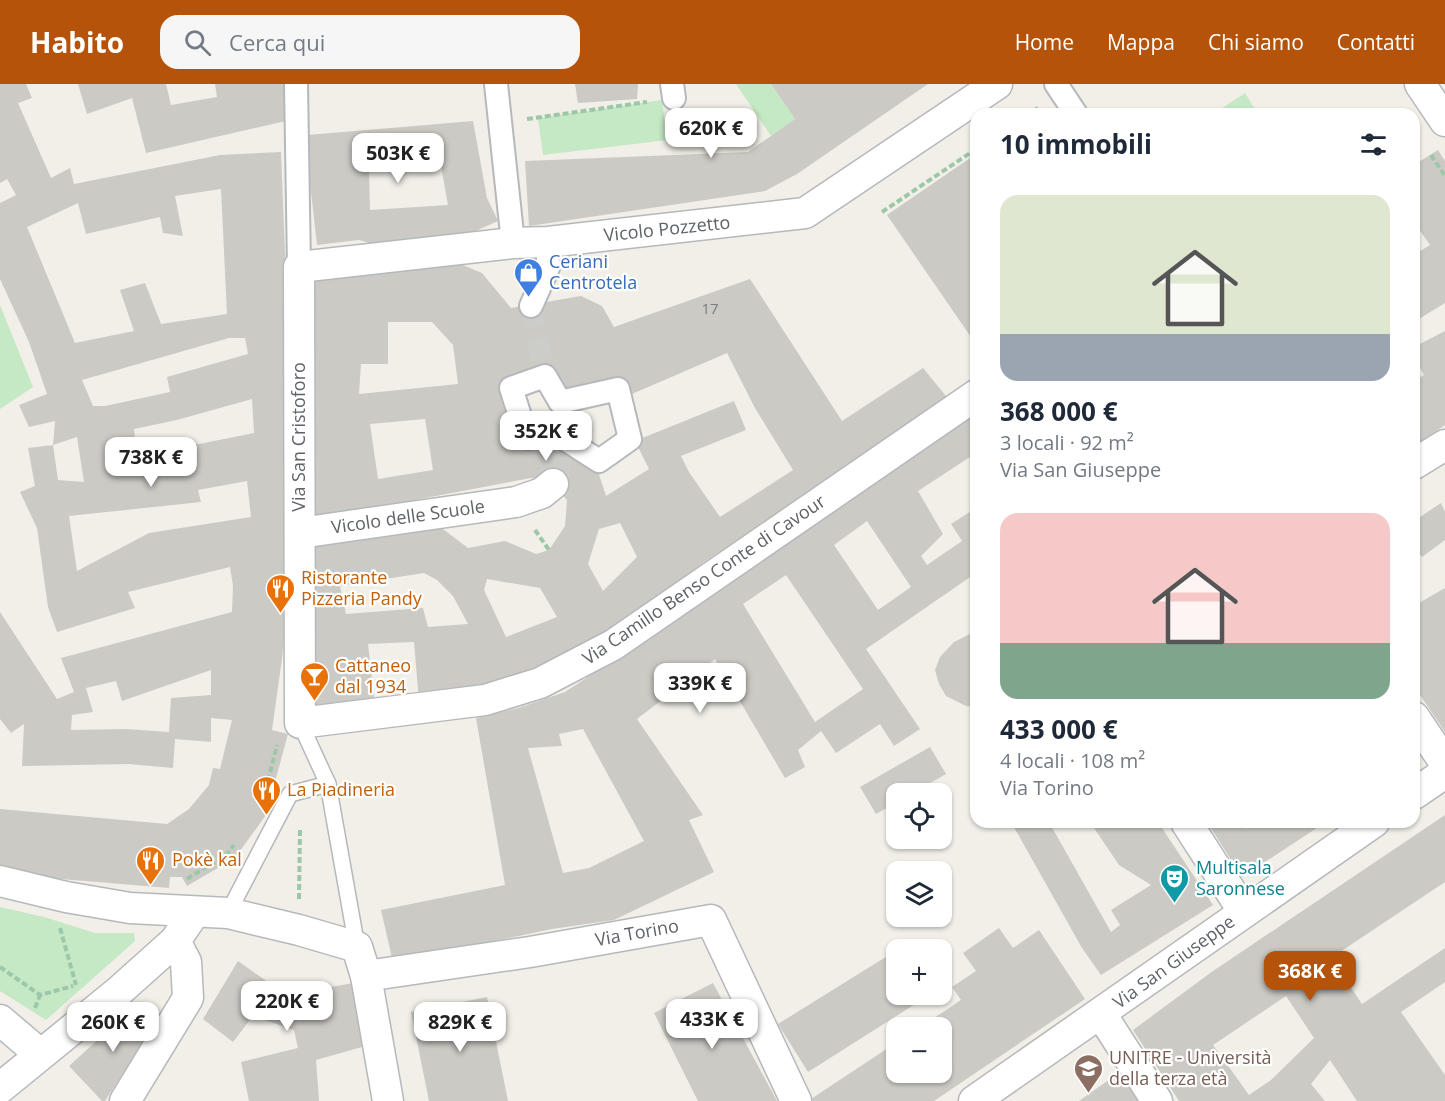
<!DOCTYPE html>
<html lang="it">
<meta charset="utf-8">
<style>
body{margin:0;font-family:"Open Sans",sans-serif;background:#f6f6f7;color:#1f2937;height:100vh;display:flex;flex-direction:column;font-size:22px;white-space:nowrap}
*{box-sizing:border-box;margin:0}
p{font-size:20px;color:#747a83}
.icon{flex:none;width:33px;height:33px;fill:none;stroke:currentColor;stroke-width:2;stroke-linecap:round;stroke-linejoin:round}
.map{position:relative;flex:1;overflow:hidden}
.details{position:absolute;left:970px;top:24px;width:450px;height:720px;display:flex;flex-direction:column;background:#fff;border-radius:18px;box-shadow:0 2px 4px #0004}
.details>*{flex:none}
.fabs{position:absolute;left:886px;top:699px;display:grid;gap:12px}
.fabs a{display:grid;place-items:center;width:66px;height:66px;border-radius:12px;background:#fff;box-shadow:0 2px 4px #0004;font-size:30px}
.price{position:absolute;translate:-50% -51px;padding:0 14px;border-radius:12px;background:#fff;color:#222;font-size:20px;line-height:39px;filter:drop-shadow(0 2px 3px #0008)}
.price::after{content:'';position:absolute;left:50%;top:36px;width:18px;height:14px;margin-left:-9px;background:inherit;clip-path:polygon(0 0,100% 0,50% 100%)}
.price.on{background:#b45309;color:#fff}
ul{padding:0;list-style:none}
li{display:grid;align-content:center;gap:12px;height:318px;padding:0 30px}
li span{display:grid;place-items:center;height:186px;border-radius:18px;color:#555}
li>.icon{margin-inline-start:auto}
span .icon{width:108px;height:108px;fill:#fffc;stroke-width:1}
li b{font-size:26px}
h2{display:flex;justify-content:space-between;align-items:center;height:72px;padding:0 30px;font-size:26px}
header{display:flex;align-items:center;gap:36px;box-sizing:border-box;height:84px;padding:0 30px;background:#b45309;color:#fff}
header strong{font-size:28px}
nav{display:flex;gap:33px;margin-inline-start:auto;font-size:21px}
.search{width:420px;height:54px;background:#f6f6f7;display:flex;align-items:center;gap:15px;box-sizing:border-box;padding:0 21px;border-radius:18px;color:#747a83;font-size:22px}
.map>svg:first-child{display:block}
</style>
<header>
<strong>Habito</strong>
<div class="search"><svg class="icon" aria-label="search" viewBox="0 0 24 24"><circle cx="10" cy="10" r="6"/><path d="M15 15l6 6"/></svg>Cerca qui</div>
<nav><a>Home</a><a>Mappa</a><a>Chi siamo</a><a>Contatti</a></nav>
</header>
<div class="map">
<svg width="1445" height="1017" viewBox="0 0 1445 1017">
<rect width="100%" height="100%" fill="#f1efe8"/>
<!-- green -->
<g fill="#c5e8c5">
<polygon points="736,0 771,0 795,35 771,52"/>
<polygon points="1245,9 1258,30 1213,30"/>
<polygon points="662,16 667,56 543,71 538,34"/>
<polygon points="0,221 33,303 0,325"/>
<polygon points="0,823 44,833 95,849 134,849 135,857 46,936 0,907"/>
</g>
<!-- building -->
<g fill="#cccac5" fill-rule="evenodd">
<path d="M0 0H26L32 14 18 19 51 94 70 84 74 100 220 71 281 68 286 195V546L272 646 288 650 266 731 235 774 187 802 182 793H170L169 804 49 794 0 782V725L167 740 189 725 209 701 213 684 220 685 232 636 211 634V658L175 655 173 684 129 680 22 682 24 640 11 649 0 635V528L57 615 74 608 61 574 232 528 233 502 230 483 128 508 135 524 57 548 48 523 37 444 20 408 35 402 28 364 53 361 58 396 84 398 77 353 53 361 55 337 29 343 19 321 47 310 29 258 0 195V119L16 111 7 95 0 99ZM221 105 227 230 161 240 145 199 120 206 134 247 75 259 27 143 78 119 86 150 160 133 163 149 183 152 175 112ZM229 254H245L248 270 167 293 170 308 105 322H93L82 296ZM252 315 254 349 189 362 136 365 134 345 177 336ZM247 397 251 433 149 449 77 487 69 432 201 418 198 406ZM211 586V611L171 614 169 648 126 645 71 646 72 631 93 628 86 604 116 597 122 617Z"/>
<polygon points="78,0 166,0 171,21 217,13 215,0 285,0 286,37 146,69 132,14 87,30"/>
<polygon points="575,0 638,0 637,15 578,19"/>
<polygon points="771,0 928,0 797,90 765,107 529,142 525,77 748,68 795,35"/>
<path d="M473 37 487 114 498 137 469 150 377 161 359 156 317 161 310 99 308 51ZM441 82 448 121 370 126 369 87Z"/>
<polygon points="1438,66 1445,77 1445,219 1414,238 1414,171 1430,161 1414,138 1414,81"/>
<polygon points="976,70 976,254 973,256 887,131"/>
<path d="M439 171 482 189 511 224 581 212 602 222 614 243 750 195 842 337 923 284 950 317 704 478 608 553 552 588 419 617 414 558 368 560 375 621 314 629 309 460 435 439 468 464 505 457 536 470 549 466 565 442 567 416 553 400 531 394 309 436 307 192ZM388 238H432L453 261 458 300 359 310 361 280H388ZM727 269 755 324 793 386 720 433 689 388 681 372 746 346 734 317 635 357 649 385 606 412 596 381 550 355 513 323 543 284 562 312 627 297 632 310ZM425 335 433 386 378 395 370 340ZM620 439 637 473 603 507 588 480 599 445ZM424 489 437 496 453 512 468 540 428 543 423 524 346 530 340 502ZM487 495 540 504 557 533 506 553 484 506Z"/>
<polygon points="1445,247 1445,341 1414,362 1414,297 1424,291 1414,273 1414,263"/>
<path d="M976 325V369L918 407 943 450 921 472 927 481 962 457 951 440 976 424 970 415 976 410V489L866 565 920 645 894 662 880 640 836 669 821 647 798 666 805 683 785 694 715 575 637 635 703 731 689 736 714 788 614 836 552 845 393 878 381 826 505 801 476 634 518 624 565 608 637 561ZM867 437 911 503 878 526 834 461ZM786 491 863 605 815 638 743 520ZM583 645 644 757 589 784 563 789 528 664 562 662 559 650Z"/>
<polygon points="1441,419 1445,428 1445,456 1422,473 1414,463 1414,437"/>
<polygon points="1445,504 1445,648 1414,602 1414,512 1419,519"/>
<polygon points="976,547 976,623 966,622 946,612 939,600 935,586 940,573 954,558"/>
<polygon points="930,663 946,690 911,710 897,710 897,718 876,730 860,703"/>
<path d="M1445 731V798L1331 874 1362 920 1445 864V898L1401 928 1445 991V1017H1357L1330 976 1311 1000 1325 1017H1179L1133 946 1213 887ZM1286 912 1314 954 1271 996 1249 1011 1213 961Z"/>
<polygon points="1011,738 1049,738 1111,848 1120,841 1111,826 1151,801 1119,781 1090,738 1158,738 1213,821 1101,891 1082,864"/>
<polygon points="1207,738 1241,738 1246,745 1257,738 1326,738 1242,793"/>
<polygon points="999,844 1013,864 1039,846 1085,915 934,1017 813,1017 811,1015 897,958 897,988 942,988 942,944 919,944 961,916 952,903 976,887 963,869"/>
<polygon points="915,855 922,866 898,866"/>
<polygon points="897,866 897,910 931,910 808,988 778,940"/>
<polygon points="238,877 286,911 353,899 362,963 316,976 319,1017 249,1017 241,978 298,964 294,946 253,932 233,958 203,935"/>
<polygon points="713,899 777,1017 698,1017 654,929"/>
<polygon points="487,913 508,1017 429,1017 411,928"/>
<polygon points="135,922 154,941 105,1017 102,1017 69,982"/>
<polygon points="1120,988 1140,1017 1079,1017"/>
</g>
<g fill="none" stroke-linecap="round" stroke-linejoin="round">
<!-- pedestrian-tunnel -->
<polyline stroke="#ccccc8" stroke-width="22" stroke-dasharray="22 11" stroke-linecap="butt" points="531,222 543,284"/>
<!-- minor-tunnel -->
<polyline stroke="#ccccc8" stroke-width="30" stroke-dasharray="30 15" stroke-linecap="butt" points="553,400 559,360"/>
<defs>
<g id="service">
<polyline points="300,639 328,700 357,863"/>
<polyline points="228,829 290,710 328,700"/>
</g>
<g id="pedestrian">
<polyline points="296,0 299,183"/>
<polyline points="496,0 513,159"/>
<polyline points="672,0 674,14"/>
<polyline points="1056,0 1076,30"/>
<polyline points="531,222 548,184 548,158"/>
<polygon points="545,292 560,318 618,305 630,355 599,377 557,350 527,354 511,304"/>
</g>
<g id="minor">
<polyline points="1420,0 1445,37"/>
<polyline points="976,311 613,561 540,599 485,616 300,639 299,183 513,159 548,158 805,129 997,0"/>
<polyline points="1414,380 1445,361"/>
<polyline points="300,449 516,418 542,409 553,400"/>
<polyline points="1414,633 1445,679"/>
<polyline points="1414,710 1445,689"/>
<polyline points="1186,738 1244,828"/>
<polyline points="0,797 66,813 130,824 228,829 299,846 357,863 366,892 388,1017"/>
<polyline points="366,892 530,868 711,836 796,1017"/>
<polyline points="1101,930 1157,1017"/>
<polyline points="0,936 40,970"/>
<polyline points="0,1004 118,908 175,857 194,829"/>
<polyline points="125,1017 188,914 186,878 175,857"/>
<polyline points="974,1017 1374,738"/>
</g>
</defs>
<!-- service casing -->
<use href="#service" stroke="#b5b8bc" stroke-width="18"/>
<!-- pedestrian casing -->
<use href="#pedestrian" stroke="#b5b8bc" stroke-width="26"/>
<!-- minor casing -->
<use href="#minor" stroke="#b5b8bc" stroke-width="33"/>
<!-- path -->
<g stroke="#9cc7a9" stroke-width="4" stroke-dasharray="6 3" stroke-linecap="butt">
<polyline points="1028,30 1038,24"/>
<polyline points="527,35 647,18"/>
<polyline points="1431,71 1445,92"/>
<polyline points="882,128 976,65"/>
<polyline points="973,260 976,258"/>
<polyline points="535,446 549,466"/>
<polyline points="268,697 277,661"/>
<polyline points="187,795 228,769 234,761"/>
<polyline points="299,815 300,745"/>
<polyline points="60,844 76,901"/>
<polyline points="0,883 40,911 73,902"/>
<polyline points="35,924 40,911"/>
</g>
<!-- service -->
<use href="#service" stroke="#fff" stroke-width="15"/>
<!-- pedestrian -->
<use href="#pedestrian" stroke="#fff" stroke-width="22"/>
<!-- minor -->
<use href="#minor" stroke="#fff" stroke-width="30"/>
</g>
<!-- icons -->
<defs>
<symbol id="shop-pin" viewBox="-11 -11 22 30"><path d="M0 17L-7.5 6A9.5 9.5 0 1 1 7.5 6Z" fill="#3f7fe0" stroke="#fff"/><path d="M-5-2.5h2.3a2.7 3.5 0 0 1 5.4 0H5L5.5 6h-11ZM-1.5-2.5h3a1.5 2.3 0 0 0-3 0Z" fill="#fff"/></symbol>
<symbol id="restaurant-pin" viewBox="-11 -11 22 30"><path d="M0 17L-7.5 6A9.5 9.5 0 1 1 7.5 6Z" fill="#e8710a" stroke="#fff"/><path d="M-5-6h1v4h1v-4h1v4h1v-4h1v5L-1.5 .5V6h-2V.5L-5-1ZM5-6V6H3V1.5H1.5Q1.5-4 5-6Z" fill="#fff"/></symbol>
<symbol id="bar-pin" viewBox="-11 -11 22 30"><path d="M0 17L-7.5 6A9.5 9.5 0 1 1 7.5 6Z" fill="#e8710a" stroke="#fff"/><path d="M-6-5H6L.8 .8V4.5H3.5V6h-7V4.5H-.8V.8Z" fill="#fff"/></symbol>
<symbol id="theatre-pin" viewBox="-11 -11 22 30"><path d="M0 17L-7.5 6A9.5 9.5 0 1 1 7.5 6Z" fill="#0f9aa8" stroke="#fff"/><path d="M-5-5.5Q0-4 5-5.5V0Q5 5 0 6Q-5 5-5 0ZM-3.3-2.5H-1v1.5H-3.3ZM1-2.5H3.3v1.5H1ZM-2.8 1Q0 5.5 2.8 1Z" fill="#fff"/></symbol>
<symbol id="school-pin" viewBox="-11 -11 22 30"><path d="M0 17L-7.5 6A9.5 9.5 0 1 1 7.5 6Z" fill="#8d6e63" stroke="#fff"/><path d="M0-5L7-2L0 1L-7-2ZM-4 1L0 2.5L4 1V4Q0 6-4 4Z" fill="#fff"/></symbol>
</defs>
<g fill-rule="evenodd">
<use href="#shop-pin" x="512" y="172" width="33" height="45"/>
<use href="#restaurant-pin" x="264" y="488" width="33" height="45"/>
<use href="#bar-pin" x="298" y="576" width="33" height="45"/>
<use href="#restaurant-pin" x="250" y="690" width="33" height="45"/>
<use href="#restaurant-pin" x="134" y="760" width="33" height="45"/>
<use href="#theatre-pin" x="1158" y="778" width="33" height="45"/>
<use href="#school-pin" x="1072" y="968" width="33" height="45"/>
</g>
<g text-anchor="middle" stroke-width="4.5" stroke-linejoin="round" paint-order="stroke">
<!-- number labels -->
<g font-size="15" fill="#7a7d7f">
<text x="710" y="230">17</text>
</g>
<!-- street labels -->
<g font-size="18" fill="#5f6368" stroke="#fff">
<text transform="translate(667 145) rotate(-6)" y="6">Vicolo Pozzetto</text>
<text transform="translate(299 353) rotate(-90)" y="6">Via San Cristoforo</text>
<text transform="translate(408 433) rotate(-8)" y="6">Vicolo delle Scuole</text>
<text transform="translate(704 496) rotate(-34)" y="6">Via Camillo Benso Conte di Cavour</text>
<text transform="translate(637 849) rotate(-10)" y="6">Via Torino</text>
<text transform="translate(1174 878) rotate(-36)" y="6">Via San Giuseppe</text>
</g>
<!-- shop labels -->
<g font-size="18" fill="#366cbe" stroke="#fff" text-anchor="start">
<text x="549" y="184">Ceriani<tspan x="549" dy="21">Centrotela</tspan></text>
</g>
<!-- food labels -->
<g font-size="18" fill="#c56008" stroke="#fff" text-anchor="start">
<text x="301" y="500">Ristorante<tspan x="301" dy="21">Pizzeria Pandy</tspan></text>
<text x="335" y="588">Cattaneo<tspan x="335" dy="21">dal 1934</tspan></text>
<text x="287" y="712">La Piadineria</text>
<text x="172" y="782">Pokè kal</text>
</g>
<!-- culture labels -->
<g font-size="18" fill="#0d838f" stroke="#fff" text-anchor="start">
<text x="1196" y="790">Multisala<tspan x="1196" dy="21">Saronnese</tspan></text>
</g>
<!-- education labels -->
<g font-size="18" fill="#785e54" stroke="#fff" text-anchor="start">
<text x="1109" y="980">UNITRE - Università<tspan x="1109" dy="21">della terza età</tspan></text>
</g>
</g>
</svg>
<div class="fabs">
<a><svg class="icon" aria-label="locate" viewBox="0 0 24 24"><circle cx="12" cy="12" r="6"/><path d="M12 2v4M12 18v4M2 12h4M18 12h4"/></svg></a>
<a><svg class="icon" aria-label="layers" viewBox="0 0 24 24"><path d="M12 4l9 5-9 5-9-5zM3 14l9 5 9-5"/></svg></a>
<a>+</a>
<a>−</a>
</div>
<b class="price" style="left:711px;top:75px">620K €</b>
<b class="price" style="left:398px;top:100px">503K €</b>
<b class="price" style="left:546px;top:378px">352K €</b>
<b class="price" style="left:151px;top:404px">738K €</b>
<b class="price" style="left:700px;top:630px">339K €</b>
<b class="price on" style="left:1310px;top:918px">368K €</b>
<b class="price" style="left:287px;top:948px">220K €</b>
<b class="price" style="left:712px;top:966px">433K €</b>
<b class="price" style="left:113px;top:969px">260K €</b>
<b class="price" style="left:460px;top:969px">829K €</b>
<section class="details">
<h2>10 immobili<svg class="icon" aria-label="filters" viewBox="0 0 24 24"><path d="M4 7h16M4 17h16"/><circle cx="9" cy="7" r="2"/><circle cx="15" cy="17" r="2"/></svg></h2>
<ul>
<li><span style="background:linear-gradient(#dfe7d0 75%,#9aa5b1 0)"><svg class="icon" aria-label="home" viewBox="0 0 24 24"><path d="M3 11l9-7 9 7M6 9v11h12V9"/></svg></span><div><b>368 000 €</b><p>3 locali · 92 m²</p><p>Via San Giuseppe</p></div></li>
<li><span style="background:linear-gradient(#f6c9c9 70%,#7fa58c 0)"><svg class="icon" aria-label="home" viewBox="0 0 24 24"><path d="M3 11l9-7 9 7M6 9v11h12V9"/></svg></span><div><b>433 000 €</b><p>4 locali · 108 m²</p><p>Via Torino</p></div></li>
</ul>
</section>
</div>
